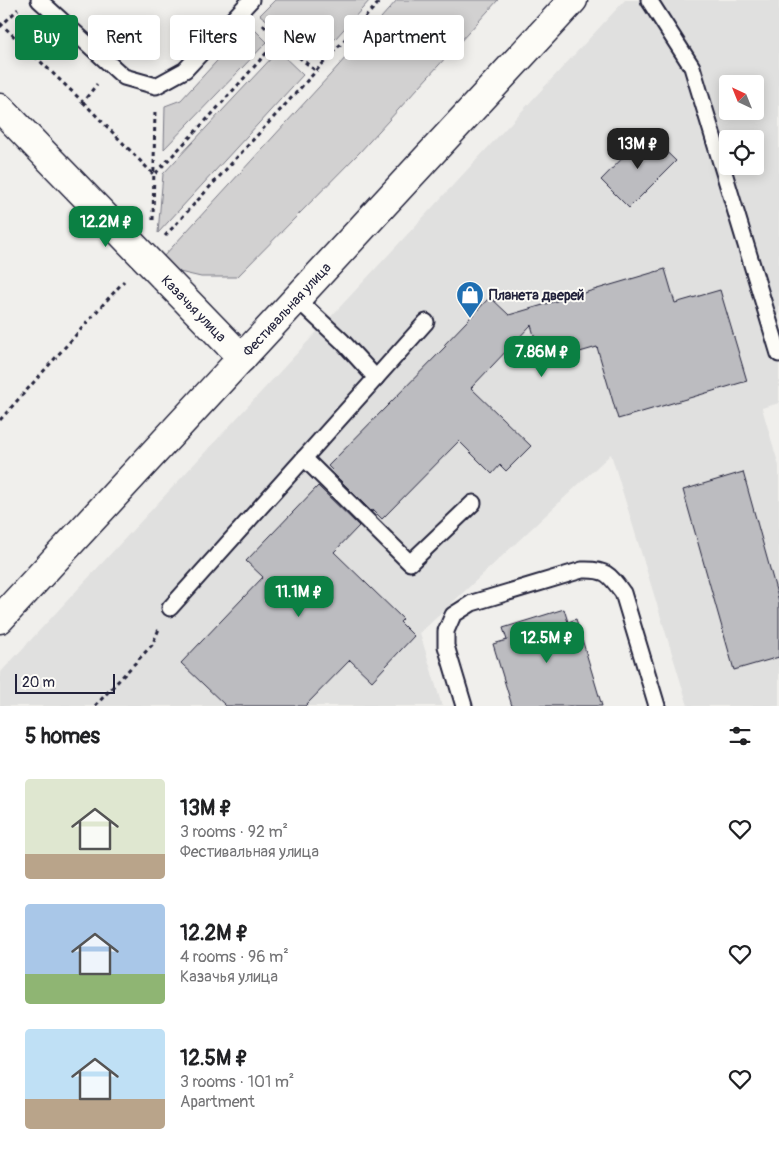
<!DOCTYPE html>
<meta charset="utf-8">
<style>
body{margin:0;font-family:Pangolin,sans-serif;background:#f6f6f6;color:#202124;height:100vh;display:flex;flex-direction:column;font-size:19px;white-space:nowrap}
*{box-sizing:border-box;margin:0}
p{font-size:16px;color:#757577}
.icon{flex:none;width:28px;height:28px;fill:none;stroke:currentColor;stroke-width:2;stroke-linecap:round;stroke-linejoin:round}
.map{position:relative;height:706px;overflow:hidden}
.sheet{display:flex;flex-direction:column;background:#fff;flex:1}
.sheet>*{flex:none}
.guide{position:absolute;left:15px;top:15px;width:500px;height:45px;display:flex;gap:10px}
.needle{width:32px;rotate:317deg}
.buttons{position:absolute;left:719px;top:75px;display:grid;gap:10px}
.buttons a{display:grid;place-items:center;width:45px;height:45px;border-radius:5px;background:#fff;box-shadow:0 2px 12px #0003;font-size:25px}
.scale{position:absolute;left:15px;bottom:12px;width:100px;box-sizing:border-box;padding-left:5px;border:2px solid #22223b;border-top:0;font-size:14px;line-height:18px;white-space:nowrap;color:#22223b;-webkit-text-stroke:4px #fdfcf7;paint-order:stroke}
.price{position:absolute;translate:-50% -42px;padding:0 11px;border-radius:10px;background:#0b8043;color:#fff;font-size:16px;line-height:32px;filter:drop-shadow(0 1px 2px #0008)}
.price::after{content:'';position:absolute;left:50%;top:30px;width:15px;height:11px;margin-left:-8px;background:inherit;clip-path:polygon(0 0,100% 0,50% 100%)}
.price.current{background:#222;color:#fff}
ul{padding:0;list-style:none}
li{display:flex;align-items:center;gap:15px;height:125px;padding:0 25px}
li span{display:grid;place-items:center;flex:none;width:140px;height:100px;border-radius:5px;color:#555}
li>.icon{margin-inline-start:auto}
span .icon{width:60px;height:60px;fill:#fffc;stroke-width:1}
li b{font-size:21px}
h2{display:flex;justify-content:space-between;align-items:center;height:60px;padding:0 25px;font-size:21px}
.tag{padding:0 18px;border-radius:5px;background:#fff;box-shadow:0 2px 12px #0003;font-size:18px;line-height:45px}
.tag.current{background:#0b8043;color:#fff}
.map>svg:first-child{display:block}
</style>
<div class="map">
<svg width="779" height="706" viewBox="0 0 779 706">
<rect width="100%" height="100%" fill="#f0efec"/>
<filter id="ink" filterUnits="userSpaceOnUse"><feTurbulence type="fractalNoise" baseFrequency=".02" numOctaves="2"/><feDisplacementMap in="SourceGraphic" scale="10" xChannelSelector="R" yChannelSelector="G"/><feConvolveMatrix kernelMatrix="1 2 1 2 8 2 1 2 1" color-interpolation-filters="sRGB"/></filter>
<g filter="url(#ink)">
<!-- built -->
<path fill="#e0e0df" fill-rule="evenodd" d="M625 0H779V403L762 408 779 466V706H688L611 454 420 633 442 706H0V673ZM728 84H755V111H728ZM728 139H755V166H728Z"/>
<!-- green -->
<g fill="#d2d1d1" stroke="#7a7a86">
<polygon points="275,0 370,0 317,59 260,15"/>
<polygon points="397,0 498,0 359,153 237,277 201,277 175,271 163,257 330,75"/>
<polygon points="250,25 267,42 164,149 165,106 181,100"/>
<polygon points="278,51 303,75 158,233 163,174"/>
</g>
<!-- building -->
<g fill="#bcbcc0" stroke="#22223b">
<polygon points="647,133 676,161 629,208 601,180"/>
<polygon points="665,269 675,303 720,290 747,381 618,419 597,347 542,363 531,325 471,388 531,446 506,471 500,465 492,474 459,441 382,519 373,510 372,512 332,472 333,471 328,466 446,346 444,345 490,297 509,315"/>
<polygon points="743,472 779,601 779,657 734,670 683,490"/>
<polygon points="318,486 359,526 334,552 403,619 400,622 414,636 372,681 350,660 305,706 226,706 181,663 263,577 246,561"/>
<polygon points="564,609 568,622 576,619 602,706 512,706 493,644 507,640 503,628"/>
</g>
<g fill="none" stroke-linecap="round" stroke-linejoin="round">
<defs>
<g id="lane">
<polyline points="39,0 124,77 156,86 185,70 251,0"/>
<polyline points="649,0 692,67 779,354"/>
<polyline points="297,299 342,341 376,378"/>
<polyline points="304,458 410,563 473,503"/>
<polyline points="170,608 426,322"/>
<path d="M464 706 446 646V631L453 615 472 603 582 570C606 569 609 574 623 593L657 706"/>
</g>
<g id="street">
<path id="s1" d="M0 108 242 358"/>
</g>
<g id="primary">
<path id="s2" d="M0 619 573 0"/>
</g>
</defs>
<!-- lane casing -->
<use href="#lane" stroke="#22223b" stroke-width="19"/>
<!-- street casing -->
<use href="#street" stroke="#22223b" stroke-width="31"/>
<!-- primary casing -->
<use href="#primary" stroke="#22223b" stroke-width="31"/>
<!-- path -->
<g stroke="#22223b" stroke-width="3" stroke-dasharray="4 4" stroke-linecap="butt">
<polyline points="0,23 83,102 97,84"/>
<polyline points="263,25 278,40"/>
<polyline points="0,27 18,9"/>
<polyline points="83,102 154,175 212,114 278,40 316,71"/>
<polyline points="153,220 155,109"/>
<polyline points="165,236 381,0"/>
<polyline points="0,420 124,281"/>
<polyline points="95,706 152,645 159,629"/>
</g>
<!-- lane -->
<use href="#lane" stroke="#fdfcf7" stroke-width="15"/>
<!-- street -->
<use href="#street" stroke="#fdfcf7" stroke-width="28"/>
<!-- primary -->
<use href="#primary" stroke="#fdfcf7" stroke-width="28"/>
</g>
</g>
<!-- icons -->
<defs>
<symbol id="shop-pin" viewBox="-11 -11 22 30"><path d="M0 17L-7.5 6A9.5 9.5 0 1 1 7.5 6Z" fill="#1f6fb2" stroke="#fdfcf7"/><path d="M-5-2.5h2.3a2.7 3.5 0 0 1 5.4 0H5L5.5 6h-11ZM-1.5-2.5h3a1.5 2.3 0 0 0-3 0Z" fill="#fff"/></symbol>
</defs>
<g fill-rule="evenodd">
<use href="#shop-pin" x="454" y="279" width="32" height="43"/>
</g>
<g text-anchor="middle" stroke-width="4" stroke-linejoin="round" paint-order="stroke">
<!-- poi labels -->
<g font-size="14" font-weight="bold" fill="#22223b" stroke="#fdfcf7" text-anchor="start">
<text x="489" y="300">Планета дверей</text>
</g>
<!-- street labels -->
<g font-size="14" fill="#22223b" stroke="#fdfcf7">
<text dy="5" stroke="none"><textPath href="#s1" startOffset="279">Казачья улица</textPath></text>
<text dy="5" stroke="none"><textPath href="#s2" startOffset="422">Фестивальная улица</textPath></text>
</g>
</g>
</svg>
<div class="buttons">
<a><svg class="needle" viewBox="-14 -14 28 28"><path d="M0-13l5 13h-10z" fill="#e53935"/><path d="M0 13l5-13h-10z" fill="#757577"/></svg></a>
<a><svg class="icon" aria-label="locate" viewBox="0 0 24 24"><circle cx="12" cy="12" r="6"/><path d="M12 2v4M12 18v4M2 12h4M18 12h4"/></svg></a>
</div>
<div class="scale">20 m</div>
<b class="price current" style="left:638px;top:170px">13M ₽</b>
<b class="price" style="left:106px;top:248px">12.2M ₽</b>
<b class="price" style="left:542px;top:378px">7.86M ₽</b>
<b class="price" style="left:299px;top:618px">11.1M ₽</b>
<b class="price" style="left:547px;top:664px">12.5M ₽</b>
<div class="guide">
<a class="tag current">Buy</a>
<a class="tag">Rent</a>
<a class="tag">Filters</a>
<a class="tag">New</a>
<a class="tag">Apartment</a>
</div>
</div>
<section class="sheet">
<h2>5 homes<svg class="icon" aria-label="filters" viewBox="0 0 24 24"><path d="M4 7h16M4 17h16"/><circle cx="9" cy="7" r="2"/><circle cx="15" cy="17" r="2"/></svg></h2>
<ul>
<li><span style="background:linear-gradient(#dfe7d0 75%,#b9a48a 0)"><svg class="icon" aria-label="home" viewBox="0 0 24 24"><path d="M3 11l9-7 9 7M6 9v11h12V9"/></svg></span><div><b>13M ₽</b><p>3 rooms · 92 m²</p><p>Фестивальная улица</p></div><svg class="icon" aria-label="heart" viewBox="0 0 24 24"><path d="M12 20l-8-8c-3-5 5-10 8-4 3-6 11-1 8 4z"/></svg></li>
<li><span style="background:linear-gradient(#a9c7e8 70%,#8fb573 0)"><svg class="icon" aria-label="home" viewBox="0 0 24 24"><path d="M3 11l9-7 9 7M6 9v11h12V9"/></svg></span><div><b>12.2M ₽</b><p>4 rooms · 96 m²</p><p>Казачья улица</p></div><svg class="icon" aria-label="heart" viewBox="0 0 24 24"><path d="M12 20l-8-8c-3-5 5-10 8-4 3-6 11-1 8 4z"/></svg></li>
<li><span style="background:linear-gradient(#bfe0f5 70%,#b9a48a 0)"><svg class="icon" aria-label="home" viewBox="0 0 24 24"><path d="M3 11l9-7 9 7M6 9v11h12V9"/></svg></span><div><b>12.5M ₽</b><p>3 rooms · 101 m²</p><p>Apartment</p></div><svg class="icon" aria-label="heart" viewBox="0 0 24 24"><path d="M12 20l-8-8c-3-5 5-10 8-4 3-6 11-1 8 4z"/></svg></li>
</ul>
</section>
